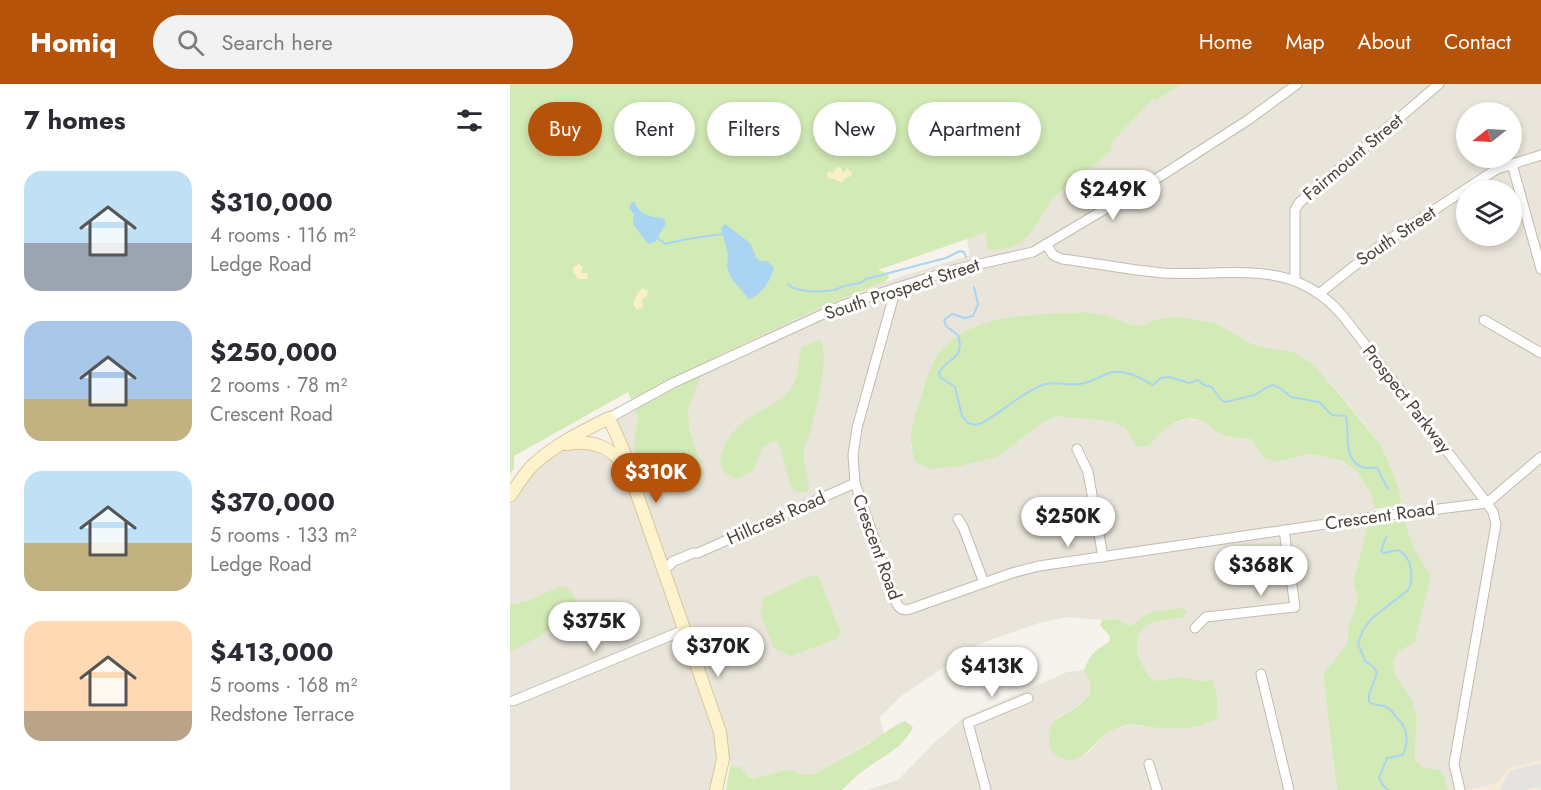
<!DOCTYPE html>
<meta charset="utf-8">
<style>
body{margin:0;font-family:Jost,sans-serif;background:#f2f2f3;color:#2b2b33;height:100vh;display:flex;flex-direction:column;font-size:22px;white-space:nowrap}
*{box-sizing:border-box;margin:0}
p{font-size:20px;color:#7c7c81}
.icon{flex:none;width:33px;height:33px;fill:none;stroke:currentColor;stroke-width:2;stroke-linecap:round;stroke-linejoin:round}
.map{position:relative;flex:1;overflow:hidden}
.details{display:flex;flex-direction:column;background:#fff;width:510px}
.details>*{flex:none}
.top-card{position:absolute;left:18px;top:18px;width:570px;height:54px;display:flex;gap:12px}
.needle{width:39px;rotate:252deg}
.fabs{position:absolute;left:946px;top:18px;display:grid;gap:12px}
.fabs a{display:grid;place-items:center;width:66px;height:66px;border-radius:50%;background:#fff;box-shadow:0 3px 9px #0003;font-size:30px}
.price{position:absolute;translate:-50% -51px;padding:0 14px;border-radius:21px;background:#fff;color:#222;font-size:20px;line-height:39px;filter:drop-shadow(0 2px 3px #0008)}
.price::after{content:'';position:absolute;left:50%;top:36px;width:18px;height:14px;margin-left:-9px;background:inherit;clip-path:polygon(0 0,100% 0,50% 100%)}
.price.on{background:#b45309;color:#fff}
ul{padding:0;list-style:none}
li{display:flex;align-items:center;gap:18px;height:150px;padding:0 24px}
li span{display:grid;place-items:center;flex:none;width:168px;height:120px;border-radius:18px;color:#555}
li>.icon{margin-inline-start:auto}
span .icon{width:72px;height:72px;fill:#fffc;stroke-width:1}
li b{font-size:26px}
h2{display:flex;justify-content:space-between;align-items:center;height:72px;padding:0 24px;font-size:26px}
.tag{padding:0 21px;border-radius:27px;background:#fff;box-shadow:0 3px 9px #0003;font-size:21px;line-height:54px}
.tag.on{background:#b45309;color:#fff}
header{display:flex;align-items:center;gap:36px;box-sizing:border-box;height:84px;padding:0 30px;background:#b45309;color:#fff}
header strong{font-size:28px}
nav{display:flex;gap:33px;margin-inline-start:auto;font-size:21px}
.search{width:420px;height:54px;background:#f2f2f3;display:flex;align-items:center;gap:15px;box-sizing:border-box;padding:0 21px;border-radius:33px;color:#7c7c81;font-size:22px}
main{display:flex;flex:1;min-height:0}
.map>svg:first-child{display:block}
</style>
<header>
<strong>Homiq</strong>
<div class="search"><svg class="icon" aria-label="search" viewBox="0 0 24 24"><circle cx="10" cy="10" r="6"/><path d="M15 15l6 6"/></svg>Search here</div>
<nav><a>Home</a><a>Map</a><a>About</a><a>Contact</a></nav>
</header>
<main>
<section class="details">
<h2>7 homes<svg class="icon" aria-label="filters" viewBox="0 0 24 24"><path d="M4 7h16M4 17h16"/><circle cx="9" cy="7" r="2"/><circle cx="15" cy="17" r="2"/></svg></h2>
<ul>
<li><span style="background:linear-gradient(#bfe0f5 60%,#9aa5b1 0)"><svg class="icon" aria-label="home" viewBox="0 0 24 24"><path d="M3 11l9-7 9 7M6 9v11h12V9"/></svg></span><div><b>$310,000</b><p>4 rooms · 116 m²</p><p>Ledge Road</p></div></li>
<li><span style="background:linear-gradient(#a9c7e8 65%,#c2b280 0)"><svg class="icon" aria-label="home" viewBox="0 0 24 24"><path d="M3 11l9-7 9 7M6 9v11h12V9"/></svg></span><div><b>$250,000</b><p>2 rooms · 78 m²</p><p>Crescent Road</p></div></li>
<li><span style="background:linear-gradient(#bfe0f5 60%,#c2b280 0)"><svg class="icon" aria-label="home" viewBox="0 0 24 24"><path d="M3 11l9-7 9 7M6 9v11h12V9"/></svg></span><div><b>$370,000</b><p>5 rooms · 133 m²</p><p>Ledge Road</p></div></li>
<li><span style="background:linear-gradient(#ffd9b3 75%,#b9a48a 0)"><svg class="icon" aria-label="home" viewBox="0 0 24 24"><path d="M3 11l9-7 9 7M6 9v11h12V9"/></svg></span><div><b>$413,000</b><p>5 rooms · 168 m²</p><p>Redstone Terrace</p></div></li>
</ul>
</section>
<div class="map">
<svg width="1031" height="706" viewBox="0 0 1031 706">
<rect width="100%" height="100%" fill="#f6f3ec"/>
<!-- residential -->
<g fill="#eae5da" fill-rule="evenodd">
<path d="M657 0H1031V676L998 685 988 699 958 706H938L933 689 930 686 912 683 906 677 905 669 907 633 902 616 886 592 883 577 888 568 905 558 921 491 908 473 898 451 888 402 872 363 836 317 804 281 784 268 761 265 742 260 706 239 667 233 647 235 631 242 621 241 598 232 577 228 508 232 414 301 404 338 400 364 509 357 530 340 547 332 598 337 615 343 627 363 639 362 656 342 676 335 691 336 707 348 725 354 741 355 753 373 765 378 798 370 830 376 846 386 861 410 865 425 858 441 843 498 848 515 838 544 837 560 813 590 827 706H357L388 696 425 658 453 634 557 588 574 586 580 598V611L564 625 546 634 554 675 567 674 579 668 592 653 604 645 619 641 670 645 693 597 671 593 647 597 639 593 627 570 628 551 606 535 592 536 557 533 529 539 469 560 391 612 370 633 374 650 304 690 292 691 278 685 243 695 237 692 231 683 220 682 218 660 210 634 119 375 99 327 227 263 309 224 374 198 460 171 457 155 501 139ZM957 28H1002V74H957ZM957 106H1002V152H957Z"/>
<polygon points="73,363 99,371 115,393 205,649 208,674 200,706 0,706 0,421 21,391 33,379 53,366"/>
</g>
<!-- commercial -->
<polygon fill="#f7ead8" points="1031,676 1031,706 958,706 988,699 998,685"/>
<!-- green -->
<g fill="#d2eab5">
<polygon points="0,0 672,0 644,17 643,14 601,59 602,66 543,114 523,146 509,160 500,164 478,166 476,153 477,148 368,186 378,190 379,194 374,198 309,224 202,275 190,294 178,325 179,345 194,390 189,399 173,408 150,407 137,398 124,364 128,332 118,308 4,372 4,384 0,391"/>
<path d="M577 228 598 232 621 241 631 242 647 235 667 233 706 239 742 260 761 265 784 268 804 281 835 317 872 363 888 402 892 421 865 425 861 410 846 386 831 376 798 370 765 378 753 373 741 355C730 354 719 354 709 349 702 346 697 338 690 336 667 329 652 348 639 362L627 363 615 343 598 337 547 332 530 340 489 372 449 382 419 385 406 378C396 356 403 339 410 316 414 302 423 273 434 263 470 227 531 231 577 228Z"/>
<path d="M310 256C321 272 305 329 300 348 299 354 295 360 294 366 292 380 301 393 298 407L289 409 281 403 269 360 264 357 252 364 244 385 229 395C193 388 217 350 236 336 252 324 275 318 284 299 290 289 287 274 292 263Z"/>
<path d="M895 436C899 457 908 473 921 491L905 558 888 568 883 577 886 592 902 616 907 633 905 669 906 677 912 683 930 686 933 689 938 706H827L813 590 837 560 838 544 848 515 843 498 858 441Z"/>
<polygon points="302,491 309,493 330,548 328,554 281,572 264,564 250,529 253,514"/>
<path d="M48 503H56C66 512 69 520 67 532L0 568V521L17 517Z"/>
<path d="M672 524 677 528 674 533 643 538 636 541 628 551 627 570 639 593 647 597 671 593 693 597 703 595 707 614V634C686 647 663 645 640 643 633 642 624 640 617 641 608 643 599 647 592 653 578 665 568 685 546 671 541 667 538 661 539 655 540 635 547 635 563 626 569 622 574 616 580 611V598L574 586C579 572 586 565 599 558L600 552 590 541 592 536 607 535 621 542 635 531 645 527Z"/>
<path d="M395 637 403 643C393 664 375 671 357 684 348 690 340 698 332 706H216L220 682 231 683 237 692 243 695 278 685 292 691 304 690 358 660 386 641Z"/>
</g>
<!-- sand -->
<g fill="#f9efc9">
<polygon points="327,82 331,84 333,89 337,84 342,88 341,92 334,95 332,99 324,95 320,95 317,92 318,88 324,89"/>
<polygon points="69,180 73,183 71,189 78,189 77,195 68,195 63,188 63,183"/>
<polygon points="132,204 138,206 137,212 131,216 134,222 127,226 123,220 126,212"/>
</g>
<!-- parking -->
<polygon fill="#e5e3e0" points="1031,679 1031,706 1028,703 1015,706 990,706 999,687"/>
<!-- water -->
<g fill="#a9d4f2">
<path d="M122 118H125C129 131 141 133 153 134L156 139 145 158 138 160 123 140 124 130 119 124Z"/>
<path d="M215 140 240 159 246 173 250 177H257L264 184C261 196 251 212 239 215L221 194 217 183 218 170 211 144Z"/>
</g>
<g fill="none" stroke-linecap="round" stroke-linejoin="round">
<!-- stream -->
<g stroke="#a9d4f2" stroke-width="2">
<path d="M147 154 156 160C175 154 194 153 213 150"/>
<path d="M278 200C286 209 312 208 324 206 329 205 333 202 338 201 346 199 350 201 356 195L436 174 450 167 454 168 456 173"/>
<path d="M464 203 468 220 463 232 455 234 442 230 434 236 436 242 448 251C456 277 436 273 429 289L430 293 445 303 452 332 458 339 466 341 472 339C492 328 513 308 532 301 544 296 556 302 569 300 581 299 589 293 599 289 614 284 631 294 643 301L651 294 659 293 679 299 688 296 694 301 702 303 710 315 715 318 745 311 757 303 763 301 770 304 781 313 809 318 822 331 836 332C840 348 832 375 852 383 857 385 861 383 867 384L878 405"/>
<path d="M876 453 871 467 874 469 888 466C901 471 905 494 898 506L861 535 853 546 848 559 855 577 864 583 867 589 859 611V618C865 623 871 619 878 624 882 626 884 631 888 635 898 645 899 657 893 671L877 674 869 694 872 700 878 706"/>
</g>
<defs>
<g id="street">
<polyline points="1002,80 1031,185"/>
<path d="M536 160 543 171 552 175C586 179 619 186 653 189 723 193 782 172 833 232L977 419 983 428 986 440 944 680 950 706"/>
<polyline points="785,196 785,126 789,119 929,0"/>
<path d="M386 204 347 344 343 371 345 399 386 518C389 525 393 527 400 525L502 489 529 482 857 434 977 419 1031 373"/>
<polyline points="810,209 872,160 976,92 987,85 1031,71"/>
<polyline points="974,236 1031,269"/>
<polyline points="99,334 163,299 333,221 443,186 523,168 654,90 738,36 787,0"/>
<polyline points="567,365 578,388 593,473"/>
<polyline points="448,435 453,443 474,499"/>
<polyline points="153,484 160,481 162,478 183,469 188,469 345,399"/>
<polyline points="685,544 696,533 785,523 774,446"/>
<polyline points="751,590 779,706"/>
<polyline points="3,617 174,546"/>
<polyline points="639,680 647,706"/>
<polyline points="476,706 458,639 518,614"/>
</g>
<g id="secondary">
<path d="M56 360C81 356 100 361 115 383"/>
<path d="M0 412C7 401 14 390 23 381 44 361 73 347 99 334L117 375 120 390 210 648 213 675 206 706"/>
</g>
</defs>
<!-- street casing -->
<use href="#street" stroke="#c2bbae" stroke-width="11"/>
<!-- secondary casing -->
<use href="#secondary" stroke="#d6c79b" stroke-width="14"/>
<!-- street -->
<use href="#street" stroke="#fff" stroke-width="9"/>
<!-- secondary -->
<use href="#secondary" stroke="#fff3cd" stroke-width="12"/>
</g>
<g text-anchor="middle" stroke-width="6" stroke-linejoin="round" paint-order="stroke">
<!-- street labels -->
<g font-size="18" fill="#4b4439" stroke="#fff">
<text transform="translate(843 73) rotate(-40)" y="6">Fairmount Street</text>
<text transform="translate(886 152) rotate(-34)" y="6">South Street</text>
<text transform="translate(392 205) rotate(-18)" y="6">South Prospect Street</text>
<text transform="translate(897 315) rotate(52)" y="6">Prospect Parkway</text>
<text transform="translate(870 432) rotate(-8)" y="6">Crescent Road</text>
<text transform="translate(266 434) rotate(-24)" y="6">Hillcrest Road</text>
<text transform="translate(367 463) rotate(70)" y="6">Crescent Road</text>
</g>
</g>
</svg>
<div class="fabs">
<a><svg class="needle" viewBox="-14 -14 28 28"><path d="M0-13l5 13h-10z" fill="#e53935"/><path d="M0 13l5-13h-10z" fill="#7c7c81"/></svg></a>
<a><svg class="icon" aria-label="layers" viewBox="0 0 24 24"><path d="M12 4l9 5-9 5-9-5zM3 14l9 5 9-5"/></svg></a>
</div>
<b class="price" style="left:603px;top:137px">$249K</b>
<b class="price on" style="left:146px;top:420px">$310K</b>
<b class="price" style="left:558px;top:464px">$250K</b>
<b class="price" style="left:751px;top:513px">$368K</b>
<b class="price" style="left:84px;top:569px">$375K</b>
<b class="price" style="left:208px;top:594px">$370K</b>
<b class="price" style="left:482px;top:614px">$413K</b>
<div class="top-card">
<a class="tag on">Buy</a>
<a class="tag">Rent</a>
<a class="tag">Filters</a>
<a class="tag">New</a>
<a class="tag">Apartment</a>
</div>
</div>
</main>
